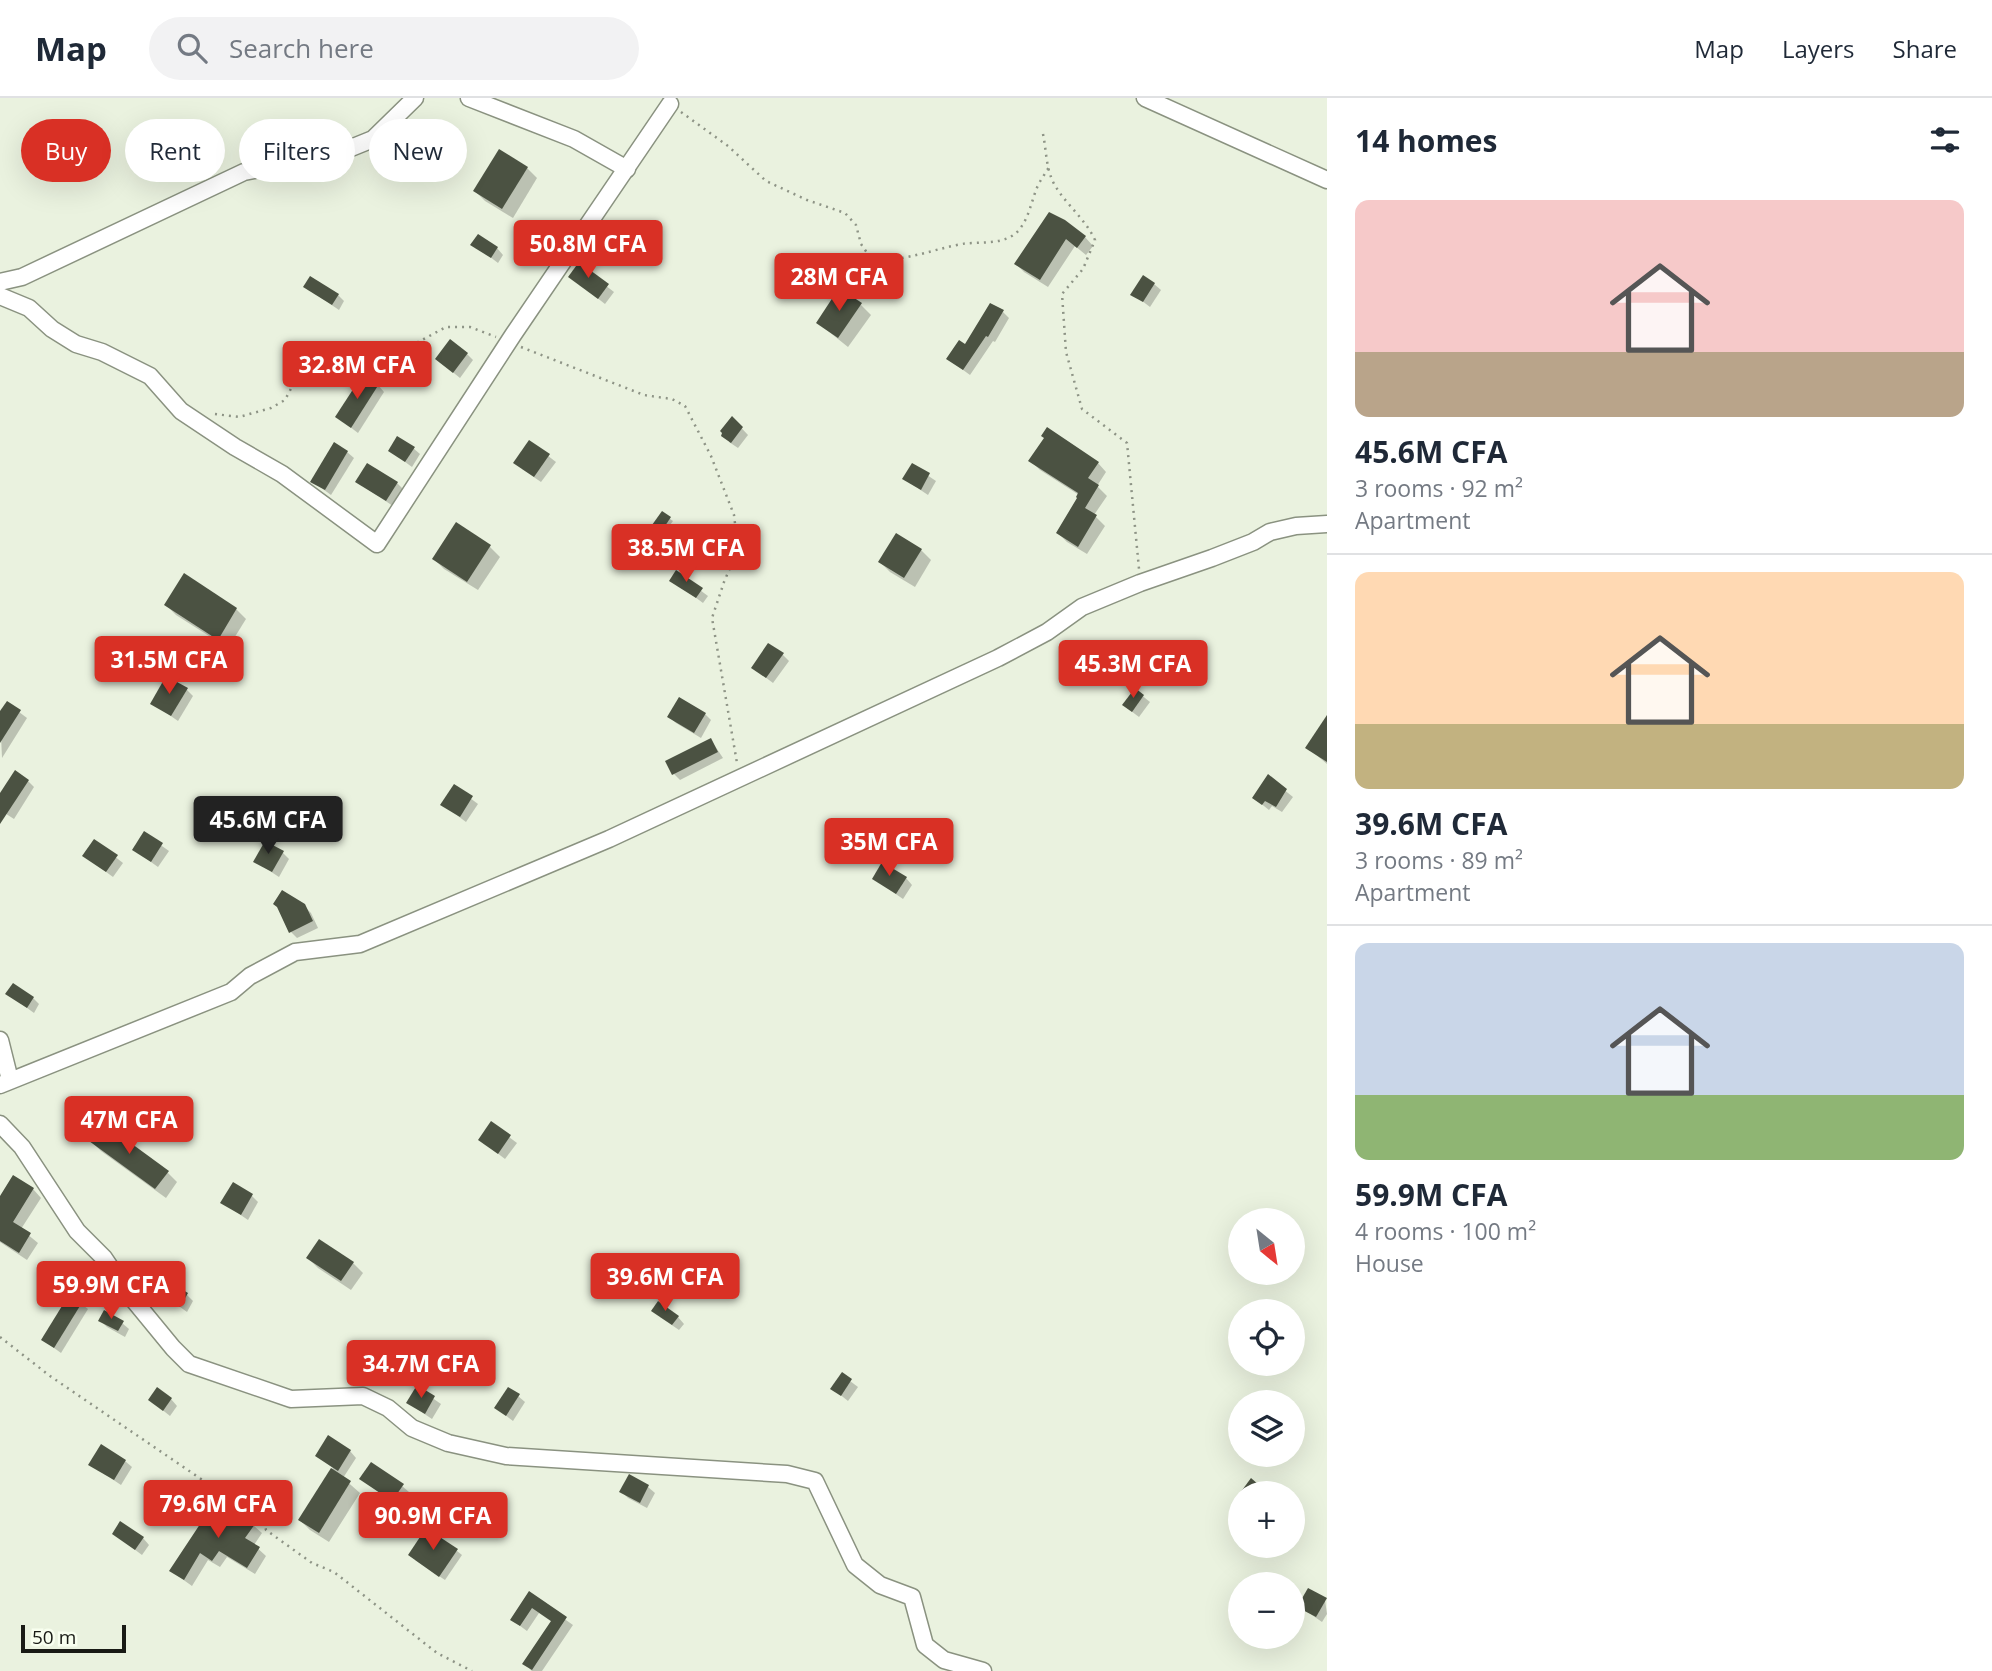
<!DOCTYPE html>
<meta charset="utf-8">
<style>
body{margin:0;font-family:"Open Sans",sans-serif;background:#f2f2f3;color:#1f2937;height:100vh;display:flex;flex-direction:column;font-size:26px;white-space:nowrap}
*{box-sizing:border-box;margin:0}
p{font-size:23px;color:#747a83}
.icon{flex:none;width:38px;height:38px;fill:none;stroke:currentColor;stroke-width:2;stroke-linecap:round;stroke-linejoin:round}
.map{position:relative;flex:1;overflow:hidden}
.details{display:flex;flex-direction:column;background:#fff;width:665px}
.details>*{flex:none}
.banner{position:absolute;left:21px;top:21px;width:665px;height:63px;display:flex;gap:14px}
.needle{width:46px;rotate:150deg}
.tools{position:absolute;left:1228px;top:1110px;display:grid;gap:14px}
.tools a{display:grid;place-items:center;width:77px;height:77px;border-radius:50%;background:#fff;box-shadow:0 7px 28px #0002;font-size:35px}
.scale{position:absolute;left:21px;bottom:18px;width:105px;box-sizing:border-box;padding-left:7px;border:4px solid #191b15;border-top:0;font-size:19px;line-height:24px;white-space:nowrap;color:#191b15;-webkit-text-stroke:5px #f8ffef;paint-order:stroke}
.price{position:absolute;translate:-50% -60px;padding:0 16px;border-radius:7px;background:#d93025;color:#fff;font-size:23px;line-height:46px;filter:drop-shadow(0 2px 4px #0008)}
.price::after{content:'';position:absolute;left:50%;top:42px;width:21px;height:16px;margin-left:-10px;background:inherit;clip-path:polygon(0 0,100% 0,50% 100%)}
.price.current{background:#222;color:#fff}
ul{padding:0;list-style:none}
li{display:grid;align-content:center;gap:14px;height:371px;padding:0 28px}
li+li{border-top:2px solid #e0e1e3}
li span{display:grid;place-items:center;height:217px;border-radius:14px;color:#555}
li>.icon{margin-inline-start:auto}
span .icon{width:126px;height:126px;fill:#fffc;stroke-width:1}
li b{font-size:30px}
h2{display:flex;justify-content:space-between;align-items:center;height:84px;padding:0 28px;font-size:30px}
.chip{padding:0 24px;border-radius:32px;background:#fff;box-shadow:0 7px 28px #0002;font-size:24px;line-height:63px}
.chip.current{background:#d93025;color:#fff}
header{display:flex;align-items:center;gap:42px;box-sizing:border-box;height:98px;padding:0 35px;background:#fff;border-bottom:2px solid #e0e1e3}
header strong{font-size:33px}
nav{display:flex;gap:38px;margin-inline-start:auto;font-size:24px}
.search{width:490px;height:63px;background:#f2f2f3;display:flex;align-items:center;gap:18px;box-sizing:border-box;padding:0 24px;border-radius:38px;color:#747a83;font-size:26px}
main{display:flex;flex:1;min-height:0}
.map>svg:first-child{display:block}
</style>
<header>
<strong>Map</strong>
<div class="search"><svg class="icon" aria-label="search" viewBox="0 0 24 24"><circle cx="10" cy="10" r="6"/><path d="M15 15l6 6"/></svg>Search here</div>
<nav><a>Map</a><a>Layers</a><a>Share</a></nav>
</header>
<main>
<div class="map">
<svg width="1327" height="1573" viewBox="0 0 1327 1573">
<rect width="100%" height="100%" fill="#eaf2df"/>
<!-- shadow -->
<g fill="#0003">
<polygon points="500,53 527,70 537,80 513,120 485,103 475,93"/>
<polygon points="1050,116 1085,139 1093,148 1086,157 1075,148 1048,189 1024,174 1016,166"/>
<polygon points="473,146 497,150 503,157 498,165"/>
<polygon points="579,167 614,194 605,206 570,179"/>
<polygon points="1154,186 1161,192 1150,209 1133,196"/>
<polygon points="305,189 338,197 344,203 339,212"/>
<polygon points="861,207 871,217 848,249 818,225"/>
<polygon points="1003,214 1009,220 995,244 993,243 970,277 948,261 966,249"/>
<polygon points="467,256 473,262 460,280 444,267"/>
<polygon points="378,287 384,294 358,335 337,319"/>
<polygon points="732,320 748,337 738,350 729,344"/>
<polygon points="530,344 556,364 541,384 522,371"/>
<polygon points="413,350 420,356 412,369 390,353"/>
<polygon points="347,354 354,360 331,397 312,383"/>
<polygon points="1031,363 1098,365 1106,374 1097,388 1107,398 1094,417 1105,428 1087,456 1067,444 1058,435 1079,397 1040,372"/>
<polygon points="912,367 936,383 928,397 904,381"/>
<polygon points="357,384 397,385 403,391 393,408"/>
<polygon points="663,416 673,423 664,435 657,430"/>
<polygon points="457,427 490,449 500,459 478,492 444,471 434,461"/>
<polygon points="897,437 921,452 931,462 915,489 890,474 880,464"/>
<polygon points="677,475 708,498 703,505 672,482"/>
<polygon points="166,507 236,511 246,521 228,550 176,517"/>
<polygon points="782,556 789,563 773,585 753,570"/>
<polygon points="187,592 193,598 178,623 152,605"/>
<polygon points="1135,592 1150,604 1139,619 1131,613"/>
<polygon points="7,605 27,620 2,660 0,616"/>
<polygon points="705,616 711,622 701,640 676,625 669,619"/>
<polygon points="1327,621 1327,666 1308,650"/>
<polygon points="711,642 723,660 680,682 674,676"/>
<polygon points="1268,679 1293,699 1282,714 1272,708 1269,712 1254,700"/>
<polygon points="28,683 34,689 14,721 0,712 0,698"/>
<polygon points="454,688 478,706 466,724 442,706"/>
<polygon points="145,736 169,753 158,769 134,752"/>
<polygon points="95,743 123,765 113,779 84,758"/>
<polygon points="283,755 289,761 279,779 256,764"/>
<polygon points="906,780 912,787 903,801 874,781"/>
<polygon points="304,808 311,815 318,830 297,840 291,834"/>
<polygon points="8,896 33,900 39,906 34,915"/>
<polygon points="492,1026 517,1045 505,1061 480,1042"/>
<polygon points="91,1043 167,1074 177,1084 166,1100 101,1053"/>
<polygon points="33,1091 41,1100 21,1131 38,1145 27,1162 0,1144 0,1101"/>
<polygon points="252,1098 258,1104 248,1122 223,1105"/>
<polygon points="308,1160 353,1165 363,1175 351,1192 318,1170"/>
<polygon points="187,1197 193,1203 187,1214 165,1198"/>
<polygon points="71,1198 88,1211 61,1255 43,1242"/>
<polygon points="660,1219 678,1219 684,1226 679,1232"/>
<polygon points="100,1222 122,1225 129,1231 125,1239 107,1229"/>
<polygon points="842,1277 858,1289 848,1303 833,1291"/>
<polygon points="418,1290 441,1306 432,1321 408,1305"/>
<polygon points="518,1298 525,1304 513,1323 496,1310"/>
<polygon points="171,1301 177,1308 170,1318 150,1302"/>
<polygon points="350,1353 356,1360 343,1380 360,1395 329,1444 310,1432 300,1422 333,1370 317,1358"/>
<polygon points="125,1363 132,1369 121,1387 91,1367"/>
<polygon points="630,1379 648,1389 655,1395 647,1410 628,1400 622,1394"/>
<polygon points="361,1381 402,1388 409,1394 399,1409"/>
<polygon points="1251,1383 1258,1388 1265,1394 1242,1395"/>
<polygon points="1241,1396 1241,1411 1234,1405"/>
<polygon points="217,1404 254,1428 262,1435 254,1447 266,1458 255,1476 227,1459 220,1469 208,1462 192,1488 171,1473"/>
<polygon points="114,1436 143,1440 149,1447 142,1457"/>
<polygon points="457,1453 462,1457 445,1482 415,1462"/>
<polygon points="529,1496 573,1527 542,1573 532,1573 525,1566 552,1524 539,1515 527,1533 512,1522"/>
<polygon points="1325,1502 1327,1516 1322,1524 1299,1508"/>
</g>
<!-- building -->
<g fill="#4b5242">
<polygon points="499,51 528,69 502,111 473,93"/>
<polygon points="1049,114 1065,122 1086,138 1077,150 1066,141 1040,182 1014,166"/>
<polygon points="478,136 498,149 491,160 470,147"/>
<polygon points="579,164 609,186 598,201 568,179"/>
<polygon points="1143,177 1155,185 1143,204 1130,197"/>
<polygon points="310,178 339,196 332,207 303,189"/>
<polygon points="839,190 862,205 838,240 816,225"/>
<polygon points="990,205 1004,212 988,239 986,238 963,272 946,261 959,242 965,246"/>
<polygon points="450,241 468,255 453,275 435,261"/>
<polygon points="363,276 379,286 351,330 335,319"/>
<polygon points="732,318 743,329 731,345 721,338 722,335 720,333"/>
<polygon points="1047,329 1099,364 1088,380 1099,387 1085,410 1097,417 1078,449 1056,435 1077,400 1076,399 1078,395 1028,363 1044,340 1041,338"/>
<polygon points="397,338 415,349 405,364 388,353"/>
<polygon points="529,342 550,356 534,379 513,365"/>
<polygon points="334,344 348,353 325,392 310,384"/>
<polygon points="367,365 398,384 386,403 355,384"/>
<polygon points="912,365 930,375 921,392 902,381"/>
<polygon points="662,413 671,419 661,434 652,427"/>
<polygon points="456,424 491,447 467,484 432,461"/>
<polygon points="896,435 922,451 904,480 878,464"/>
<polygon points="676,472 703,490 696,500 669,483"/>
<polygon points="184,475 237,510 218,542 164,507"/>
<polygon points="768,545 784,555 766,580 751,570"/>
<polygon points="166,578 188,590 171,618 150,606"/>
<polygon points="1135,590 1144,597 1132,614 1122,607"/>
<polygon points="679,599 706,615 694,635 667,619"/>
<polygon points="7,603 21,612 0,645 0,613"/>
<polygon points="1327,617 1327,664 1305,650"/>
<polygon points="711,640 718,654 672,677 665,663"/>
<polygon points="15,672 29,682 0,726 0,695"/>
<polygon points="1268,676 1287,691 1276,709 1265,703 1262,707 1252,700"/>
<polygon points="454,686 473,698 460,719 440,707"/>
<polygon points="144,733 163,745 151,764 132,752"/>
<polygon points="94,741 118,757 106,774 82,758"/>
<polygon points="265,743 284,753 272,774 253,764"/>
<polygon points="882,764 907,779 896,796 872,781"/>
<polygon points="282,792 305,806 313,823 289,835 277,809 273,806"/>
<polygon points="13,885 34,899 27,910 5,896"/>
<polygon points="491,1023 511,1037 498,1056 478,1042"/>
<polygon points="102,1024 169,1073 155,1091 89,1043"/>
<polygon points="13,1077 34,1090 13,1124 31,1135 19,1155 0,1143 0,1098"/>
<polygon points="233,1084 253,1096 241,1117 220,1105"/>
<polygon points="319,1141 354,1164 341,1183 306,1160"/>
<polygon points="171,1185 188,1195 180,1209 163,1198"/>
<polygon points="70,1195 83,1203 54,1250 41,1242"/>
<polygon points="658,1203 679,1218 672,1227 651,1213"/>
<polygon points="104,1212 124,1223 118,1233 98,1223"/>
<polygon points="842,1274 852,1281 841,1298 830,1291"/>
<polygon points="417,1287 435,1298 425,1316 406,1305"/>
<polygon points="157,1289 172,1300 163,1313 148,1302"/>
<polygon points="508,1289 520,1296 506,1318 494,1310"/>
<polygon points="328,1337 351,1352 338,1373 315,1358"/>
<polygon points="101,1346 126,1362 114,1382 88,1367"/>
<polygon points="371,1364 404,1386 392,1403 359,1381"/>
<polygon points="331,1370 351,1383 319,1435 298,1422"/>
<polygon points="629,1376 649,1387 640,1405 619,1394"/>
<polygon points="1251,1380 1259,1387 1254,1395 1240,1395"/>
<polygon points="216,1402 255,1426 245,1440 260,1449 247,1470 219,1453 212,1463 200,1455 184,1482 169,1473"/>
<polygon points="120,1423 144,1439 135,1452 112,1436"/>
<polygon points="426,1430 458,1451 439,1479 408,1457"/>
<polygon points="1308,1490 1327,1500 1316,1519 1297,1509"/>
<polygon points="529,1493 567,1519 532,1572 522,1566 551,1523 532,1510 520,1528 510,1522"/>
</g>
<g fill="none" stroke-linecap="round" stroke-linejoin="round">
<defs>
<g id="minor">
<polyline points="469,0 574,41 627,71"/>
<polyline points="1145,0 1327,82"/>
<polyline points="0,184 22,179 244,74 341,54 373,41 415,0"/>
<polyline points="0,198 29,210 52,231 76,246 102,254 150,278 181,313 235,349 282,376 377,446 513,237 670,6"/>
<polyline points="0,942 10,982"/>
<polyline points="0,987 231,894 250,878 295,854 360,846 609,741 998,560 1047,534 1082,509 1140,485 1212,460 1253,444 1270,434 1296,428 1327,426"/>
<polyline points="0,1026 22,1049 77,1133 104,1160 127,1194 173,1250 189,1266 291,1301 363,1298 388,1310 412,1330 448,1345 506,1358 787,1376 815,1383 855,1467 880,1487 912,1499 925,1547 944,1562 983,1573"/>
</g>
</defs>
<!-- minor casing -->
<use href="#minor" stroke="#8a9280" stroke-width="19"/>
<!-- path -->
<g stroke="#8e9486" stroke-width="2.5" stroke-dasharray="2 5" stroke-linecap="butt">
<path d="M681 14 728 48 766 83 807 102 845 115 856 127 861 146 872 162C907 163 930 152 962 146 981 143 1005 148 1019 132 1028 121 1031 106 1036 92 1039 84 1045 76 1049 69"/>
<path d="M1043 36C1046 50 1046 66 1051 79 1059 101 1084 118 1095 142L1083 171 1062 196 1066 254 1082 311 1127 345 1139 471"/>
<polyline points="521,249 644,297 672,301 685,308 711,358 734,417 738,451 724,484 712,520 737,665"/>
<polyline points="215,316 239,319 271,310 285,302 295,283 320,269 409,249 446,229 470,229 496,239"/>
<polyline points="0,1239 50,1278 264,1424 266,1432 312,1465 334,1474 437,1555 472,1573"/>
</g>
<!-- minor -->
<use href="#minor" stroke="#fff" stroke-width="16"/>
</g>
</svg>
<div class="tools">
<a><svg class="needle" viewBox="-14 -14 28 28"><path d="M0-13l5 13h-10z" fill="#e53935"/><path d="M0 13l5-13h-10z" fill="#747a83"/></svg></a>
<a><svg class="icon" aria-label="locate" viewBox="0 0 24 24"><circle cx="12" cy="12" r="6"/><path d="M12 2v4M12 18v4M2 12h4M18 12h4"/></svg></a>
<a><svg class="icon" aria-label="layers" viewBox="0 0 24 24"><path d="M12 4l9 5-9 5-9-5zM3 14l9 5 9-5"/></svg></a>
<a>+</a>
<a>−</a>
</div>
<div class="scale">50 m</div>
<b class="price" style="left:588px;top:182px">50.8M CFA</b>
<b class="price" style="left:839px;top:215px">28M CFA</b>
<b class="price" style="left:357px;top:303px">32.8M CFA</b>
<b class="price" style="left:686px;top:486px">38.5M CFA</b>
<b class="price" style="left:169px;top:598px">31.5M CFA</b>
<b class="price" style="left:1133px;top:602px">45.3M CFA</b>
<b class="price current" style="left:268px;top:758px">45.6M CFA</b>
<b class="price" style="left:889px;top:780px">35M CFA</b>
<b class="price" style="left:129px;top:1058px">47M CFA</b>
<b class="price" style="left:665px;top:1215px">39.6M CFA</b>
<b class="price" style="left:111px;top:1223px">59.9M CFA</b>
<b class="price" style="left:421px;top:1302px">34.7M CFA</b>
<b class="price" style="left:218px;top:1442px">79.6M CFA</b>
<b class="price" style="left:433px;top:1454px">90.9M CFA</b>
<div class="banner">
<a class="chip current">Buy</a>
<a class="chip">Rent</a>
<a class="chip">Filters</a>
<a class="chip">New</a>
</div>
</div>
<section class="details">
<h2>14 homes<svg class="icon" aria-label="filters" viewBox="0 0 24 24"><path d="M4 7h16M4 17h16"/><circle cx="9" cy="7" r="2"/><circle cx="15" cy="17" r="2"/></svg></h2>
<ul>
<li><span style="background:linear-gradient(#f6c9c9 70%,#b9a48a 0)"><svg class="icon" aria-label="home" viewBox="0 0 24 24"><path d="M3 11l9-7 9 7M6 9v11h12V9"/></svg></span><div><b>45.6M CFA</b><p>3 rooms · 92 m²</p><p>Apartment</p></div></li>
<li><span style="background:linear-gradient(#ffd9b3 70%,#c2b280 0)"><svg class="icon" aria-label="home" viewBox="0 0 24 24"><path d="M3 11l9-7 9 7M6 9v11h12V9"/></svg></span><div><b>39.6M CFA</b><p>3 rooms · 89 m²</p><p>Apartment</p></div></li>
<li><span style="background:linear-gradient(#c9d6e8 70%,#8fb573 0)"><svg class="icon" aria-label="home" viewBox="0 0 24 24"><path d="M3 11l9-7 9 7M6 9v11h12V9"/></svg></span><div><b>59.9M CFA</b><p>4 rooms · 100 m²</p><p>House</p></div></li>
</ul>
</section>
</main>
